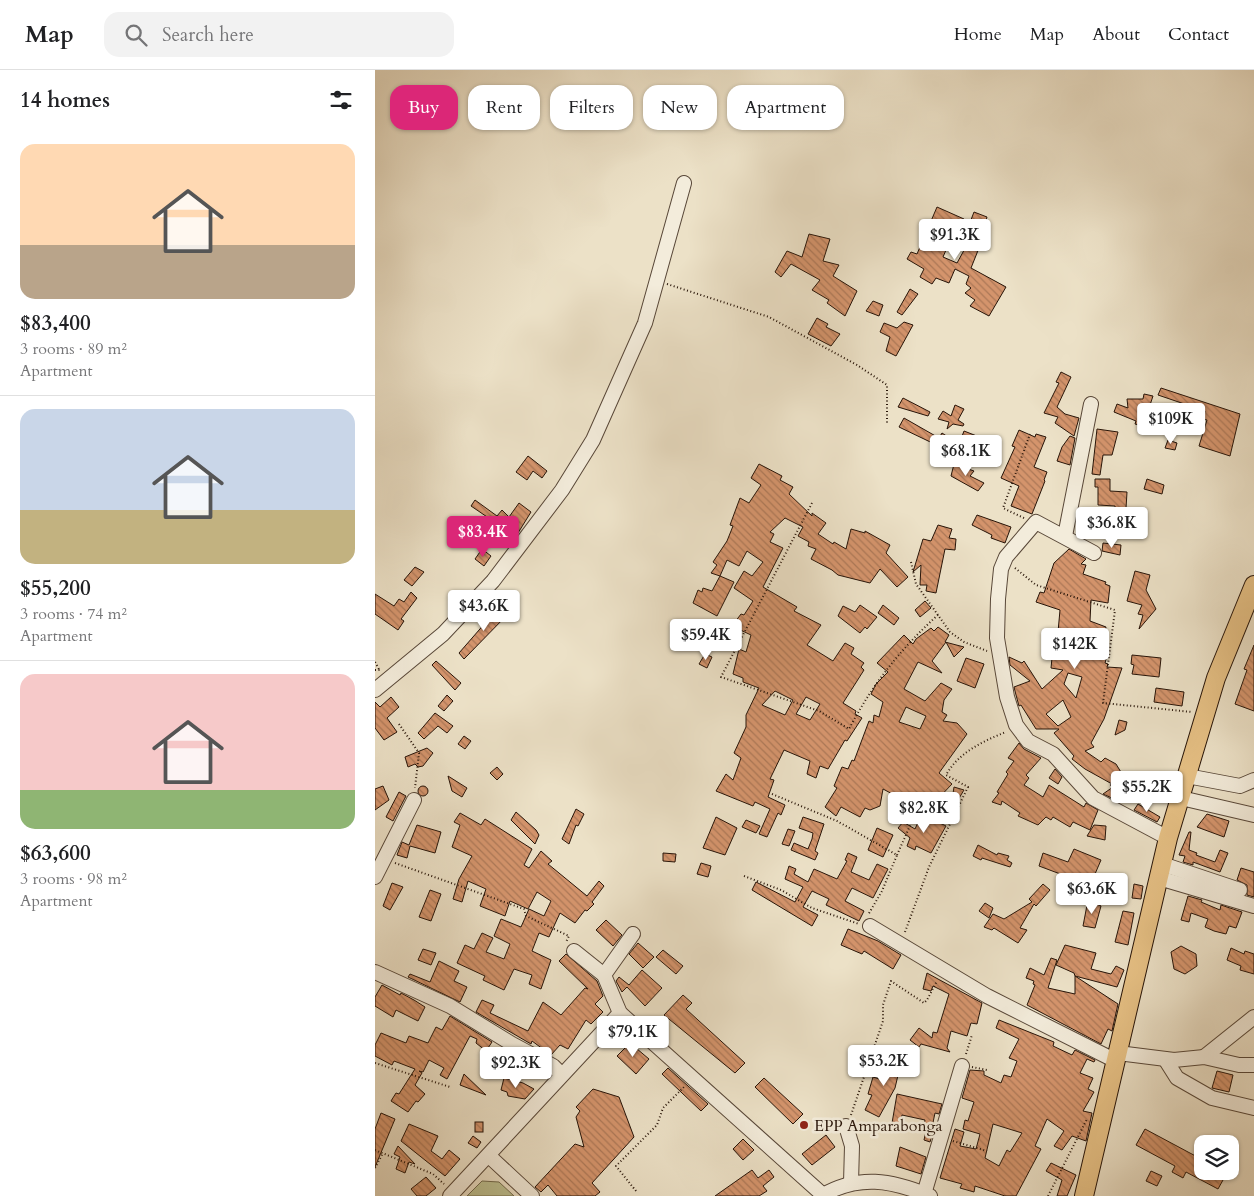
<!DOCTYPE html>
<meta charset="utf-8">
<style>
body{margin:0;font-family:Cardo,serif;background:#f2f2f2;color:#202124;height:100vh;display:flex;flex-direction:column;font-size:19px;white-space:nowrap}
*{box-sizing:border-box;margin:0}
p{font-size:16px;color:#757577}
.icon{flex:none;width:28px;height:28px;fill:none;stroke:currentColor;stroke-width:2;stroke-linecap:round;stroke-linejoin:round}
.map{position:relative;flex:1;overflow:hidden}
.drawer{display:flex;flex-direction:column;background:#fff;width:375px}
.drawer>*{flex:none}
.banner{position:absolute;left:15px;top:15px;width:475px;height:45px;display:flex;gap:10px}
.controls{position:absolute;left:819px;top:1065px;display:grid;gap:10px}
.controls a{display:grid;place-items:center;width:45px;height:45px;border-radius:10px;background:#fff;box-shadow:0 1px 4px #0004;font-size:25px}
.price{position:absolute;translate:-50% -42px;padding:0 11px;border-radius:5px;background:#fff;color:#222;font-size:16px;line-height:32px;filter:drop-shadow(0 1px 2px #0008)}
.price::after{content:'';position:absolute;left:50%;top:30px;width:15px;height:11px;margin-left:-8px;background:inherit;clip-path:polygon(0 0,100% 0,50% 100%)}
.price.on{background:#db2777;color:#fff}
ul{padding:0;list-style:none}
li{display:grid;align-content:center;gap:10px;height:265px;padding:0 20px}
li+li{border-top:1px solid #e0e0e0}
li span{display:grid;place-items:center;height:155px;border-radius:15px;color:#555}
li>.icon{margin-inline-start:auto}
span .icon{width:90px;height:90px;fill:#fffc;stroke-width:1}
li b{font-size:21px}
h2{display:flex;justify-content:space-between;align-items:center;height:60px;padding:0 20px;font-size:21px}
.chip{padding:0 18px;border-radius:15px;background:#fff;box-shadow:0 1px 4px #0004;font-size:18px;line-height:45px}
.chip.on{background:#db2777;color:#fff}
header{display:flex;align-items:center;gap:30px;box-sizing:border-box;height:70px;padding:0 25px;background:#fff;border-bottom:1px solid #e0e0e0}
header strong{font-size:24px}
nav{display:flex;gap:28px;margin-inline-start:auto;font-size:18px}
.search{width:350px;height:45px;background:#f2f2f2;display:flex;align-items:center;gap:12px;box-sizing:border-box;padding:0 18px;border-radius:15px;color:#757577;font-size:19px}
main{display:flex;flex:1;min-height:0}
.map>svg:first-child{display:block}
</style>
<header>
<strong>Map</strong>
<div class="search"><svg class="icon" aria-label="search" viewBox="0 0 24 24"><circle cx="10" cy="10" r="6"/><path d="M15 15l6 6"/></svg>Search here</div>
<nav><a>Home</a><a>Map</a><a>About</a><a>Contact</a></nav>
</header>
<main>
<section class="drawer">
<h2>14 homes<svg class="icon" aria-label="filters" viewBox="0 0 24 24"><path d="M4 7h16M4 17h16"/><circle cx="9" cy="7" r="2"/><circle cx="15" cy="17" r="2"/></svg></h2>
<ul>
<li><span style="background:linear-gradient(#ffd9b3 65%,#b9a48a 0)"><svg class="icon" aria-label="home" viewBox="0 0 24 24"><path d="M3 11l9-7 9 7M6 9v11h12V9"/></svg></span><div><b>$83,400</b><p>3 rooms · 89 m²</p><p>Apartment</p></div></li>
<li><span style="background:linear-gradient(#c9d6e8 65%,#c2b280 0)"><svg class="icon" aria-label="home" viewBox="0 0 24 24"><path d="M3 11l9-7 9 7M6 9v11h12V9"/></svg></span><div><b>$55,200</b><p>3 rooms · 74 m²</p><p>Apartment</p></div></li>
<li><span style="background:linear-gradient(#f6c9c9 75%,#8fb573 0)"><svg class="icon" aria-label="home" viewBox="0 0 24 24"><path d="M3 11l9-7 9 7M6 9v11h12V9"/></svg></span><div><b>$63,600</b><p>3 rooms · 98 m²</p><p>Apartment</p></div></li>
</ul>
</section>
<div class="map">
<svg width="879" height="1126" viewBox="0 0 879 1126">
<defs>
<pattern id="building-back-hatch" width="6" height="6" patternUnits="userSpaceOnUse" patternTransform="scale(1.25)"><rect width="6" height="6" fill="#d4946c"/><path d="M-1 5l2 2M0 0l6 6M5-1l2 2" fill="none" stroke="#ac7857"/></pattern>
</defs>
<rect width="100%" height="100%" fill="#ece1c7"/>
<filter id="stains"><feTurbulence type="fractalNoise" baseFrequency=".004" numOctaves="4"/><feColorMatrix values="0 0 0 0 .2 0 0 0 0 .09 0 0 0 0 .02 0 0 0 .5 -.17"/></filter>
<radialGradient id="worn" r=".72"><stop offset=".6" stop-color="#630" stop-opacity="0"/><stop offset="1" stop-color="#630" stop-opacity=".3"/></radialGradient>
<!-- grass -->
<polygon fill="#bdc192" stroke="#726a4d" points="107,1111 124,1112 139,1126 92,1126"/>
<!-- building -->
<g fill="url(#building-back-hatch)" stroke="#271408" fill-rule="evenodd">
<polygon points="562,137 589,149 579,175 574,173 568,187 582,193 593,173 604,178 596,198 631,217 614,246 595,236 600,230 590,223 596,218 591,214 594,206 580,199 574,213 561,208 557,214 545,207 549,199 532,189 536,182 542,184"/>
<polygon points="599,142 612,147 608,161 594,155"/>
<polygon points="434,164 455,169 448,191 464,195 458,206 482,221 470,246 452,233 454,230 437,220 445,210 416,194 406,207 400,202 412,181 427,187"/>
<polygon points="535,219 543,224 527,245 522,242"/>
<polygon points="498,231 508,235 504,246 491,241"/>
<polygon points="442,248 453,254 451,257 465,264 456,276 433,264"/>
<polygon points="529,252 538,255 521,286 511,281 515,267 505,262 509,253 522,258"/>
<polygon points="686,302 696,307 682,337 690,344 704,348 699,366 680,353 683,347 669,343 684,313 681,312"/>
<polygon points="786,318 865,344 855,386 824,376 832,350 828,349 830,341 783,325"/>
<polygon points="769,324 778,326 768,356 760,354 761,351 739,342 742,334 753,338 752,329 768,329"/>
<polygon points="528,328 555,342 553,346 523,337"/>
<polygon points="580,335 589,339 583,350 589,354 588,356 578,354 572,359 574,352 563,349 568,341 576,346"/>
<polygon points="529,348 564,368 567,363 576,369 572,380 524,357"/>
<polygon points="722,359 743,362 737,385 728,385 725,405 717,404"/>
<polygon points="644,360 660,367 661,364 671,367 659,397 672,402 669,410 670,411 657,444 636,436 644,416 626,408 640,377 637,376"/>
<polygon points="589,361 612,370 607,380 605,379 602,384 583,377"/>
<polygon points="695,366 700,368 695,395 682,391 687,377"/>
<polygon points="793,370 802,373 800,380 790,378"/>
<polygon points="153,386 172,401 167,408 158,401 152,410 141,402"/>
<path d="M384 394 407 406 405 410 418 417 414 424 437 446V443L451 453 443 464 458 474 459 472 471 479 476 459 490 463V461L515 475 511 483 533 507 522 517 505 499 495 513 463 505 457 500 436 489 441 479 433 476 434 472 423 466 428 457 410 448 395 462 399 464 395 472 408 478 388 517 422 537 419 541 446 555 432 575 458 591 470 573 479 578 476 584 489 593 486 597 489 600 468 633 481 641 480 644 487 648 472 671 470 670 453 699 445 696 441 708 432 704 435 691 409 680 395 709 399 710 393 727 410 735 406 745 403 743 392 767 384 764 395 739 380 732 378 736 341 721 351 704 358 710 366 688 359 683 371 657V645L384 618 368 612V608L358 604 364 579 371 582 376 565 357 556 366 544 369 545 378 531 359 518 369 501 377 506 388 492 372 481 364 496 352 490 345 506 359 512 342 546 318 533 323 520 327 522 328 518 337 521 345 506 336 503 342 495 338 492 352 471 358 456 355 455 365 428 374 433 386 415 376 408ZM400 621 418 630 410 645 387 635ZM431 627 445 634 435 650 421 644Z"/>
<polygon points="579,394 599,401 595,406 609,413 603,421 576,406"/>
<polygon points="720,409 735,409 735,421 752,422 750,455 741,454 740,436 723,435 723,417 720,417"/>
<polygon points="772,409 789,415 787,424 769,419"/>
<polygon points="100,430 122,446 127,440 134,447 144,433 156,442 143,463 124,449 121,453 96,436"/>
<polygon points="602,445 636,457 630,473 616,468 617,465 597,455"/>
<polygon points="709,449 718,450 717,461 708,460"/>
<polygon points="563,455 577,459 574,468 581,469 580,480 570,479 561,523 551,521 552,515 545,515 546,495 538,502 548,469 556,471"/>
<polygon points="728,473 746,475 745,485 727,481"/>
<polygon points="107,479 116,486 109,496 100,489"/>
<path d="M694 479 711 489 706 494 711 495 708 504 731 512 730 514 735 516 733 533 716 530 715 551 731 557 727 581 733 582 730 593 733 594 732 597 747 598 729 649 716 673 719 677 710 681 726 692 730 688 741 694 749 707 747 709 756 718 743 731 728 724 738 717 735 715 737 714 710 699 697 689 699 686 679 663 684 659H661L646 635 644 636 641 625 639 617 655 611 635 595 634 587 647 593 649 591 667 619 688 600 676 598 677 588 671 587 673 578H670L673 560 683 562 685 540 661 532 665 522 669 523 679 493ZM693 603 707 607 701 628 689 614ZM688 630 696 647 683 656 671 644Z"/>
<polygon points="40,497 49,502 37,516 29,510"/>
<polygon points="760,501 775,505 771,520 781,539 764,559 768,545 763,544 767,535 752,531"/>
<polygon points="36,522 42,528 26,549 29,551 23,560 0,544 0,524 19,536 24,529 29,532"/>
<polygon points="550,531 556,538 545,547 540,540"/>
<polygon points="485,535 502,547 492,559 490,557 485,563 463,546 468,536 480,542"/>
<polygon points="508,535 524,548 519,555 503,543"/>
<polygon points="125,536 133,544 89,589 84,583"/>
<path d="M563 557 574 565 570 572 589 577 579 587 571 572 557 591 567 603 543 592 529 619 550 631 566 613 577 619 569 630 567 642 572 645 568 651 582 653 592 664 564 703 577 714 559 733 550 725 544 735H538L508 719 505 736 495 740 490 738 485 747 466 737 461 746 450 737 462 718 459 716 467 697 473 699 477 690 479 691 494 651 498 653 499 645 504 647 508 632 496 624 501 614 513 602 502 593 529 565 538 574 541 569 556 558 559 561ZM531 637 551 646 545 659 524 652Z"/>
<polygon points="879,575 879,641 860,634 872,600 869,599"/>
<polygon points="330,584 337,587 332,598 324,594"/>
<polygon points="757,585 786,588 784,607 757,604 759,595 756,594"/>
<polygon points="591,588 609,594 600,618 582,611"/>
<polygon points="61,591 86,613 80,620 57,595"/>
<polygon points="781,618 809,622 807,636 779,632"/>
<polygon points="72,625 78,631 69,641 63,636"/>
<polygon points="16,627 24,637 12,648 22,662 9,670 0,658 0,632 5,637"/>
<polygon points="60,643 78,656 72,663 63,656 49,669 43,663"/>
<polygon points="744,650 752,652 750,660 740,665"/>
<polygon points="89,666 96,671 90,679 83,674"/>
<polygon points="644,673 649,679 666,688 651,705 654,708 649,715 668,727 674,715 709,737 711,733 723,740 715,760 698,752 695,757 678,747 676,750 671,747 663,755 643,746 645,743 627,731 626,735 617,732 624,723 622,722 633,704 631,702 639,691 633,688"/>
<polygon points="52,678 58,683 48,696 43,697 40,694 33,697 30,687"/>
<polygon points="122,697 128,704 122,710 115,703"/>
<polygon points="680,699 687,707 683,714 674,708"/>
<polygon points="73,706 92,718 87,727 77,721"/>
<circle cx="48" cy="721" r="5"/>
<polygon points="8,716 14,730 0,740 0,719"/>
<polygon points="579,717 589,720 575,743"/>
<polygon points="24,722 31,726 18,751 11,747"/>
<polygon points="763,734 785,747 782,752 759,740"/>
<polygon points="201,739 209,744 203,756 201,755 194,774 187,769"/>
<polygon points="141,742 161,760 164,765 160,774 136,750"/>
<polygon points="85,743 106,755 110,749 157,779 149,795 154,798 166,781 177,791 173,794 212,826 224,811 229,816 217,832 219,834 212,841 210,840 200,853 185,843 174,867 164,863 157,881 176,890 166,919 154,914 157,905 139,899 129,920 108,910 110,906 82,893 90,875 99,879 107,863 118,868 111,882 129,889 135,874 119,866 126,849 146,857 154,839 169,846 176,831 162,822 153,839 135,831 130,846 105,836 111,819 93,811 87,832 78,829 84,809 97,786 77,777 85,755 79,752"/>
<polygon points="547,744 571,756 556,783 541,776 540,780 532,776 535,768 523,758 528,752 540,759"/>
<polygon points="832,744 854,751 849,767 822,757"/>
<polygon points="341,747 362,758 350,785 328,778"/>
<polygon points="428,747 449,754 440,781 443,783 440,790 416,780 419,773 433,779 437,769 438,763 424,758"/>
<polygon points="371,750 385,756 381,763 367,757"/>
<polygon points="42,755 66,762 60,783 35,776 32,788 22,785 27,772 34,775"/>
<polygon points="719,755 731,756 730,770 712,766"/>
<polygon points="502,758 518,765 508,787 493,780"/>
<polygon points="413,759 420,761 414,776 407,774"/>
<polygon points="814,762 816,762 814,780 822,783 821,785 840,792 845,780 853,783 845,802 818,792 818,795 808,792 810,786 804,785"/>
<polygon points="603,775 622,785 623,783 634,786 632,790 637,793 635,797 607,788 606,790 598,786"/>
<polygon points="699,779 726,790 717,811 698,804 692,828 682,826 688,805 664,796 668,783 693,792"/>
<polygon points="288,783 301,784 300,792 288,791"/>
<polygon points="473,783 482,787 476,802 494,810 502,794 513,799 498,828 477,818 470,831 489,841 484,851 451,835 454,829 437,821 428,837 443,845 437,856 377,820 381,812 420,832 428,817 410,809 414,796 421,799 419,804 433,812 439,799 462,809 472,791 470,790"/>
<polygon points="326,793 336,796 333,807 322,804"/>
<polygon points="866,798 879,802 879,827 872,825 872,815 862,810"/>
<polygon points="17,813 28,817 15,840 8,836"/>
<polygon points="668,814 675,820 661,836 659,834 645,858 652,860 643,873 619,858 617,860 609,857 618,844 629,849 657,832 654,829"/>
<polygon points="759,814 768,816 766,829 757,828"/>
<polygon points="55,820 66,824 56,851 44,847"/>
<polygon points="813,826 827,830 826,832 845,840 846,835 867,842 861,858 854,856 851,864 839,861 830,857 833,849 816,843 814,852 806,850"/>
<polygon points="713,830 726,836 720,858 708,856"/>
<polygon points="610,833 618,838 614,848 604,841"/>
<polygon points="748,841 759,843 753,875 740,872"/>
<polygon points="231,850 247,865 238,876 221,860"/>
<polygon points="473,859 503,871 526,885 518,899 489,881 487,884 466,875"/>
<polygon points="263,873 279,887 268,898 254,884"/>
<polygon points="690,875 721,883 716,899 736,904 741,896 749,900 742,917 700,906 699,903 681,895"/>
<polygon points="806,876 821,884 822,896 810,904 799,899 796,882"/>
<polygon points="856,878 869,884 870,881 879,884 879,904 865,900 866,896 852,890"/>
<polygon points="48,879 61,883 56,895 43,890"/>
<polygon points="288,880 308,896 301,904 281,887"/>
<polygon points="191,884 222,911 228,926 220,934 228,942 216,954 211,950 193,979 185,975 176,985 157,971 156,974 101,942 107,930 119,935 115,943 153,961 168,932 186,945 210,918 213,919 184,891"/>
<polygon points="676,888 682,890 673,918 700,924 700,906 743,934 737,961 733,959 726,974 652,935 660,915 658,914 659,911 651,908 655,898 669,905"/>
<polygon points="64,891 84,901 79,911 92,917 85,932 33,907 35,904 55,912"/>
<polygon points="267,900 287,918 270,936 252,917 247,922 241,911 244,907 254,915"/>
<polygon points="552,903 607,933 602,954 596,953 592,966 576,961 572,978 575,982 546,974 544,977 535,970 544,958 557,968 558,962 562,963 574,924 558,916 556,921 548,919"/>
<polygon points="7,915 25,925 26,923 39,930 50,937 43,951 21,940 18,947 0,936 0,927"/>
<polygon points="308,925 317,933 311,939 370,993 360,1003 289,945"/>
<polygon points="75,946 117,972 111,981 101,973 102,969 95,966 72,1009 65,1005 69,998 54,990 48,1002 44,1001 47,1003 40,1015 50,1024 43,1032 41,1031 33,1042 16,1031 21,1023 24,1024 40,999 19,991 17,995 0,986 0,975 6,963 31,973 34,966 53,973 61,957 67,960"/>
<path d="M624 950 679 972 678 976 697 985 700 980 720 990 719 992 712 989 705 1003 718 1008 713 1019 719 1022 708 1041 717 1043 711 1071 697 1066 687 1080 679 1076 689 1061 672 1049 660 1076 666 1079 641 1126H630L600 1116 599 1122 585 1118 587 1114 565 1108 580 1059 589 1062 585 1076 601 1079 605 1064 588 1059 590 1050 593 1051 599 1032 587 1028 595 1000 609 1001V1005L626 1013 629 1005 636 1007 642 991 634 988 644 969 621 958ZM618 1054 647 1063 635 1082 632 1080 624 1096 610 1088Z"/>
<polygon points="255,973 274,989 261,1004 242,986"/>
<polygon points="117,980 130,985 123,1002 110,996"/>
<polygon points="519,982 528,984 520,1018 504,1047 490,1040 497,1025 493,1024 498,1007 511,1011"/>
<polygon points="293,998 333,1034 326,1041 287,1004"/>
<polygon points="842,1001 858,1005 854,1022 837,1018"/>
<polygon points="89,1004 111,1025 85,1015"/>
<polygon points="129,1008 148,1013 159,1019 150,1029 133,1026 132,1022 126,1020"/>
<polygon points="389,1008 428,1044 418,1054 380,1017"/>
<polygon points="218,1019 244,1027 259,1067 217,1113 225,1122 220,1126 182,1126 173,1115 166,1122 160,1117 200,1074 209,1077 201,1047 205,1041 201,1037"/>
<polygon points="522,1024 567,1034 564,1044 560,1043 556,1062 548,1060 550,1050 527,1045 524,1062 516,1059"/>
<polygon points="6,1043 20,1049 0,1097 0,1059"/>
<rect x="100" y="1052" width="8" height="10"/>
<polygon points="34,1054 63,1066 56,1081 67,1089 74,1080 85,1089 70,1106 26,1071"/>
<polygon points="770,1059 828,1090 828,1101 853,1101 843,1119 811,1102 808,1108 797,1102 800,1096 761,1075"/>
<polygon points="551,1061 558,1062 555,1072 549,1070"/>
<polygon points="451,1065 460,1077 437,1095 427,1084"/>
<polygon points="98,1066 106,1072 102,1078 93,1073"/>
<polygon points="368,1069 379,1080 368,1090 358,1079"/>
<polygon points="23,1076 40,1094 34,1092 30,1103 21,1099 25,1087 19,1084"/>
<polygon points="525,1077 551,1087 546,1104 521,1096"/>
<polygon points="676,1093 701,1105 692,1126 682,1126 687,1110 671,1101"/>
<polygon points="377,1100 383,1108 394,1100 399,1107 388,1116 392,1121 384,1126 340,1126"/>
<polygon points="776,1101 787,1106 782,1116 771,1111"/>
<polygon points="51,1107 61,1118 51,1126 42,1126 36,1119"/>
</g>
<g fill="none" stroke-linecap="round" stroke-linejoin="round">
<defs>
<g id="minor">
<polyline points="690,466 716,334"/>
<polyline points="719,483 661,452 631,487 626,499 623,529 622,568 632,627 641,655 653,671 678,684 718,728 793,768"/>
<polyline points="0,620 68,564 118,511 187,420 218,370 270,253 309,113"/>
<polyline points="812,706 865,716 879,710"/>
<polyline points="806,728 879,745"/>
<polyline points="787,794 865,820"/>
<polyline points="0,807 39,730"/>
<polyline points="784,808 879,836"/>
<polyline points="495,856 612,926 741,991"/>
<polyline points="199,881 229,905 245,943 448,1125"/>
<polyline points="0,902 75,936 137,974 178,996 186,1004"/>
<polyline points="229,905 258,864"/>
<polyline points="743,983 799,990 829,987 864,995 879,995"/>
<polyline points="829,987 879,947"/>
<polyline points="790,989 802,1008 837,1028 879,1038"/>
<polyline points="471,1056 477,1076 476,1113"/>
<polyline points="114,1086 157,1126"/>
<polyline points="549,1124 587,996"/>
<polyline points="75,1126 245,943"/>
<path d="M446 1126C484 1104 516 1110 555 1126"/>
</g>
<polyline id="major" points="709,1126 793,768 841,608 879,515"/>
</defs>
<!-- minor casing -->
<use href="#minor" stroke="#584738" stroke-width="16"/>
<!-- major casing -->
<use href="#major" stroke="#271408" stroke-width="20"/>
<!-- path -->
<g stroke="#271408" stroke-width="2" stroke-dasharray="1 2.5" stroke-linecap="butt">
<polyline points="292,214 394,247 482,295 512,315 512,355"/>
<path d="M437 433 346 607 444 641 474 659C497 615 526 578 564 544"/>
<polyline points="649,448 628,438 655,364"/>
<polyline points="536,492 541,514 575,562 589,572 612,581"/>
<polyline points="640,498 661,515 740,540 728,633 817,642"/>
<polyline points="0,592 5,601"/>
<polyline points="0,600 5,600"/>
<polyline points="24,654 44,683 40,718"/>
<polyline points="397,724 462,751 522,785 507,821 493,845"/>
<polyline points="522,785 542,740"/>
<polyline points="20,793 149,839 151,846 194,866 191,872"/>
<polyline points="369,806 406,820 437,838 484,854"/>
<path d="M530 862 554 797 593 717 571 705C583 683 608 671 631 662"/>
<polyline points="591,984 597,965"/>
<polyline points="0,993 75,1017"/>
<polyline points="597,997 612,1000"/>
<polyline points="476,1045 508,951 508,935 516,911 549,933 552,930 562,911"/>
<polyline points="578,1071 612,1081"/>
<polyline points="0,1080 58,1104 69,1114"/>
<polyline points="0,1098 8,1083"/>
<polyline points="261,1121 241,1096 282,1055 288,1038 309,1017"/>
<polyline points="673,1126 712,1049"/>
</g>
<!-- minor -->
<use href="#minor" stroke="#f3ecdb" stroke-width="14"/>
<!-- major -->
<use href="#major" stroke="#e6c084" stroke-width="18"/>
</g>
<!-- markers -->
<circle fill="#8f2418" stroke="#f3ecdb" stroke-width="2" cx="429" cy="1055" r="5"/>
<g text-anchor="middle" stroke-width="5" stroke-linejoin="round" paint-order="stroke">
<!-- poi labels -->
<g font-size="16" fill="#271408" stroke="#f3ecdb" text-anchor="start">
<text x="439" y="1061">EPP Amparabonga</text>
</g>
</g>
<rect width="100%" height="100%" filter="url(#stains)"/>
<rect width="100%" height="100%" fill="url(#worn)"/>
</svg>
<div class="controls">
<a><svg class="icon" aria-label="layers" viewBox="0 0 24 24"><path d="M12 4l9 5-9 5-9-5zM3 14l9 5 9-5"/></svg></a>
</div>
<b class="price" style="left:580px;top:191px">$91.3K</b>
<b class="price" style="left:796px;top:375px">$109K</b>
<b class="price" style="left:591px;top:407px">$68.1K</b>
<b class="price" style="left:737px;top:479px">$36.8K</b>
<b class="price on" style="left:108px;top:488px">$83.4K</b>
<b class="price" style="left:109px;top:562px">$43.6K</b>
<b class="price" style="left:331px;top:591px">$59.4K</b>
<b class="price" style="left:700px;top:600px">$142K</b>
<b class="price" style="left:772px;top:743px">$55.2K</b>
<b class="price" style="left:549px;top:764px">$82.8K</b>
<b class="price" style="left:717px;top:845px">$63.6K</b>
<b class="price" style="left:258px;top:988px">$79.1K</b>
<b class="price" style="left:509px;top:1017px">$53.2K</b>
<b class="price" style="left:141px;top:1019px">$92.3K</b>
<div class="banner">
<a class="chip on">Buy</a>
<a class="chip">Rent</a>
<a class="chip">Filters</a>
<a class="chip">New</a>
<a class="chip">Apartment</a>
</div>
</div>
</main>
